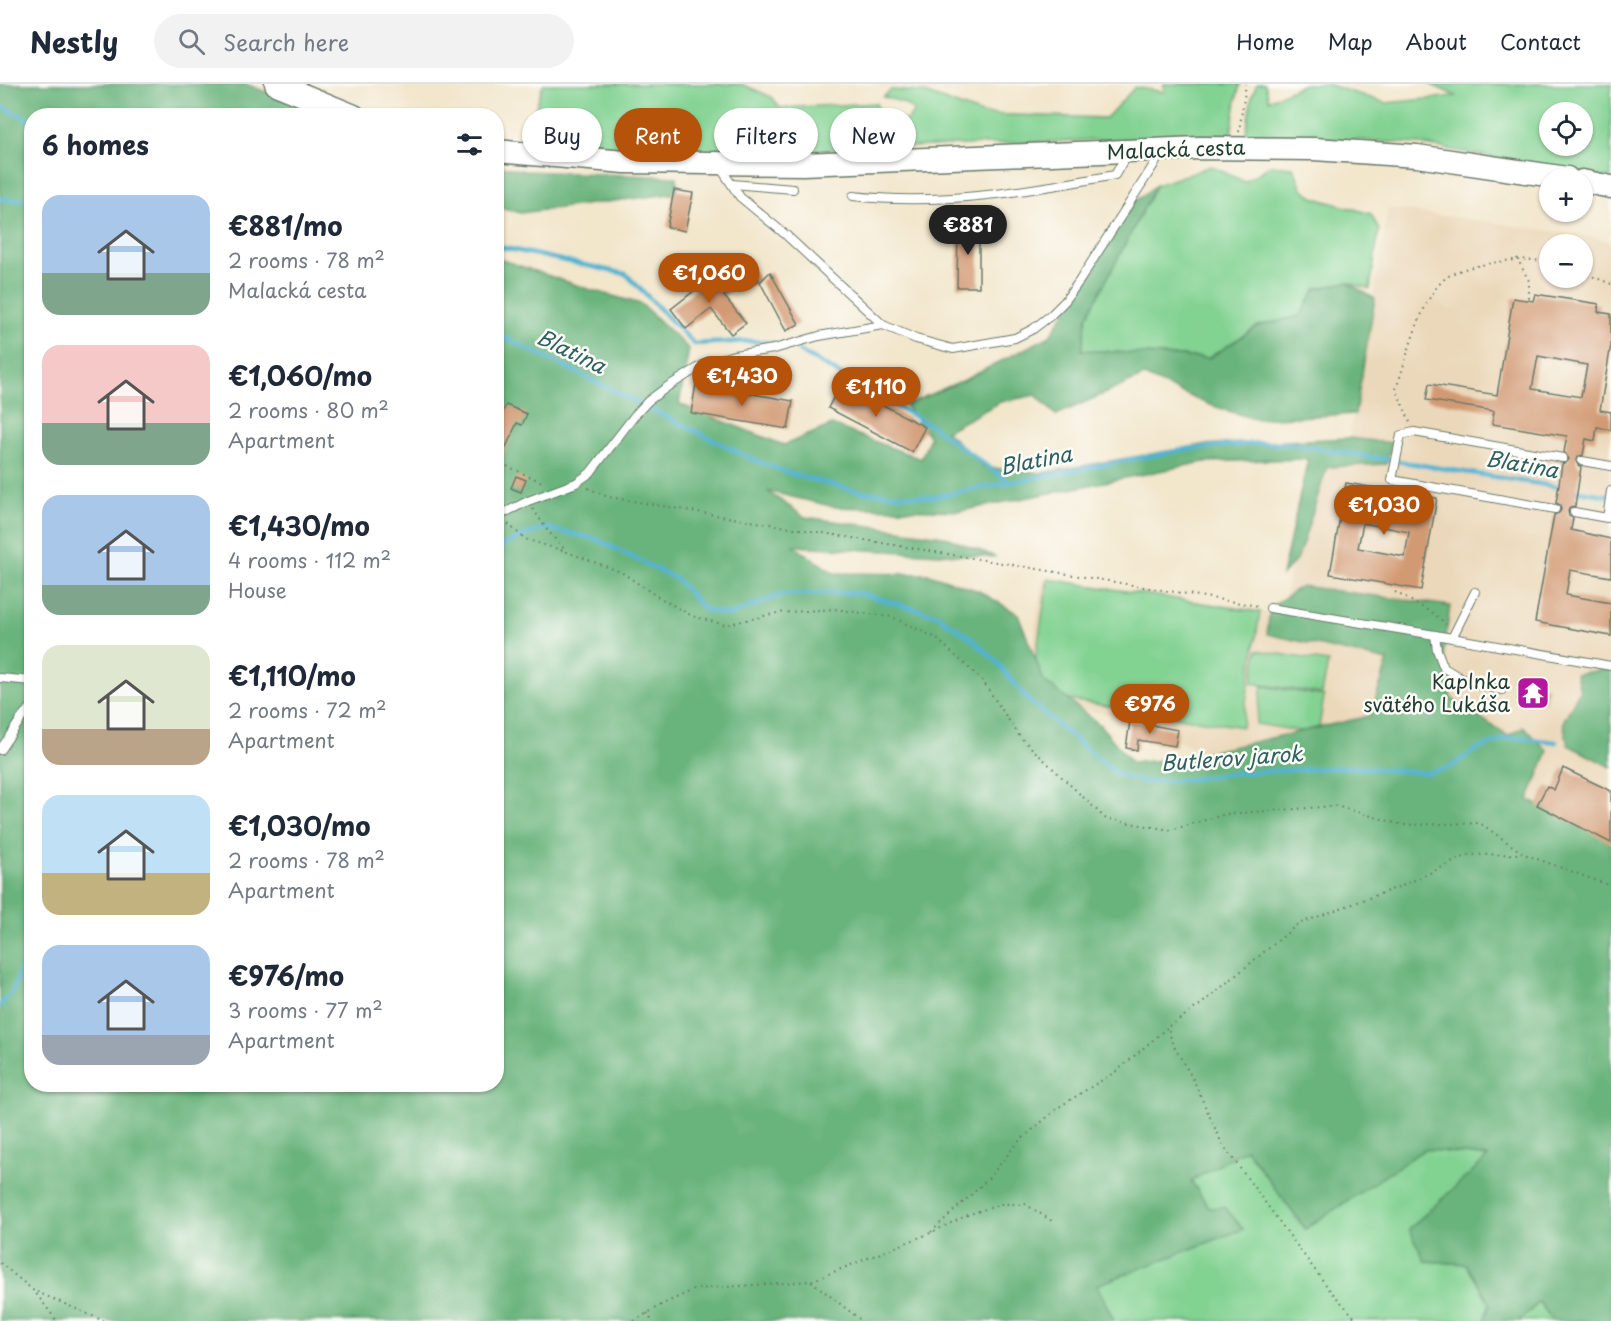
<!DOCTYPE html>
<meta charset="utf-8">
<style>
body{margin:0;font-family:"Playpen Sans",sans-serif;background:#f2f2f3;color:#1f2937;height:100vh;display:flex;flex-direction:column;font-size:22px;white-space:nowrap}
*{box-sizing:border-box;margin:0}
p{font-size:20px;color:#747a83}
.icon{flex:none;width:33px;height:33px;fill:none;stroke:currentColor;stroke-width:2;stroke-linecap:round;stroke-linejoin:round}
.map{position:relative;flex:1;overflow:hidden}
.sheet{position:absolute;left:24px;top:24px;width:480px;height:984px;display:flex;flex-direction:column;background:#fff;border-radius:24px;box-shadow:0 2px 4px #0004}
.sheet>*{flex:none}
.banner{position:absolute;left:522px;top:24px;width:570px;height:54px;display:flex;gap:12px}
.tools{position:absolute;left:1539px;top:18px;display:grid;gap:12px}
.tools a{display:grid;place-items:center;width:54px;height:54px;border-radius:50%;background:#fff;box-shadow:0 2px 4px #0004;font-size:30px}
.price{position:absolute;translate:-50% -51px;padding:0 14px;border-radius:21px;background:#b45309;color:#fff;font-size:20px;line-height:39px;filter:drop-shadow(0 2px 3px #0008)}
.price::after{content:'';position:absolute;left:50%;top:36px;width:18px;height:14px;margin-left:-9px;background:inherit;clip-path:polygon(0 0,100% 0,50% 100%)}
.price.selected{background:#222;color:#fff}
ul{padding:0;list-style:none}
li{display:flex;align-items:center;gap:18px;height:150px;padding:0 18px}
li span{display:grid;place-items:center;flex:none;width:168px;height:120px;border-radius:18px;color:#555}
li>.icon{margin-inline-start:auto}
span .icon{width:72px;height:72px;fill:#fffc;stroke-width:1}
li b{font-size:26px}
h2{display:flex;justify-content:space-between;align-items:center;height:72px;padding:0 18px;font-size:26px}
.pill{padding:0 21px;border-radius:27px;background:#fff;box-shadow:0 2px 4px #0004;font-size:21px;line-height:54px}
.pill.selected{background:#b45309;color:#fff}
header{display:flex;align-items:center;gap:36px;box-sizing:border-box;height:84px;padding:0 30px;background:#fff;border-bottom:2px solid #e0e1e3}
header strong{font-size:28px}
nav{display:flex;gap:33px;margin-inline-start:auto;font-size:21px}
.search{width:420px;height:54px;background:#f2f2f3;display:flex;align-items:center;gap:15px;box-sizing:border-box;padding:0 21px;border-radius:33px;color:#747a83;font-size:22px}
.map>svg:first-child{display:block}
</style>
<header>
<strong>Nestly</strong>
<div class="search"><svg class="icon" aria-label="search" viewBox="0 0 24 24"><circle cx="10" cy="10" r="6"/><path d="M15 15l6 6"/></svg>Search here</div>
<nav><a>Home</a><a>Map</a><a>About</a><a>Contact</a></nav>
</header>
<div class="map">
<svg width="1611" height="1237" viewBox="0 0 1611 1237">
<rect width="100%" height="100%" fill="#fdfcf7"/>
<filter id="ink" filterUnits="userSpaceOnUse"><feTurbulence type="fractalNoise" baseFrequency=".0167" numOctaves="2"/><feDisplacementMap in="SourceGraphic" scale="12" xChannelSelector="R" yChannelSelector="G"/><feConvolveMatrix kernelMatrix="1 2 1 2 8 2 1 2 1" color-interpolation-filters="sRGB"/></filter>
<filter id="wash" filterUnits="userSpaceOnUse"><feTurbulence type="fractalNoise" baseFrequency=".008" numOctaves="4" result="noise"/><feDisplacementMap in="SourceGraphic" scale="24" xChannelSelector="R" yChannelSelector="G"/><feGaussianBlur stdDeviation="1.35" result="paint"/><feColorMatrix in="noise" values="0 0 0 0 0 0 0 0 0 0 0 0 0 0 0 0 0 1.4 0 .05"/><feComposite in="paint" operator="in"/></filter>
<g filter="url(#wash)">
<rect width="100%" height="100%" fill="#f2e6cb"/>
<!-- built -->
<path fill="#ebd8ba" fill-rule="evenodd" d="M1388 124 1588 152 1611 158V784L1258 690 1113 631 1024 616 1043 495 1280 530 1321 364 1343 367 1349 354ZM1550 160H1582V194H1550Z"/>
<!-- green -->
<g fill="#82d292" stroke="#508863" stroke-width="1.5" fill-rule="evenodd">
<polygon points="543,0 741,0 772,13 780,24 876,19 882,37 908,36 914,27 902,18 883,13 891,6 922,8 982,30 1106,34 1135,3 1164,8 1164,0 1240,0 1236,17 1231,51 715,70 533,58 529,44"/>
<path d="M1257 0H1265L1269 16 1304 0H1327L1386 19 1456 12 1430 0H1611V94L1419 60 1246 49 1252 12ZM1550 28H1582V62H1550Z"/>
<polygon points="1271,81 1293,83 1302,104 1315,114 1371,130 1379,146 1370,205 1347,198 1316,205 1300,232 1258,242 1209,274 1081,266 1087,233 1156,101 1211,82 1245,98"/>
<polygon points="1048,495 1260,528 1242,643 1030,610"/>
<polygon points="1257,566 1328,578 1322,610 1252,599"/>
<polygon points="1262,602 1324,612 1318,650 1256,640"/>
<polygon points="1246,1065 1305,1145 1425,1065 1488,1073 1425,1177 1466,1180 1490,1219 1484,1237 1114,1237 1096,1201 1243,1145 1209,1124 1191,1097"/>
<polygon points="1540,1218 1553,1237 1519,1237"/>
</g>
<!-- forest -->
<g fill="#69b47c" stroke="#447858" stroke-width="1.5">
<polygon points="0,0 246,0 324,31 32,32 32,1000 496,1000 497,174 588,205 641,220 689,265 679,320 784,361 832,341 921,375 930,353 905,321 966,295 1050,252 1133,119 1156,101 1087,233 1082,266 1209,274 1258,242 1300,232 1316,205 1347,198 1375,215 1355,330 1254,335 1210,321 1144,292 1056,331 1036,311 1000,318 946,347 984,383 1042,389 1202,361 1349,354 1392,359 1386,380 1327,383 1298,474 1282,491 1308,375 1204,378 960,427 835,423 767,407 805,433 943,452 996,473 794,462 834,489 929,490 979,507 1018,530 1044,597 1100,641 1132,679 1182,674 1370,632 1388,577 1267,550 1270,524 1301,502 1450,522 1444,567 1451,614 1508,652 1524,643 1548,667 1528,716 1611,757 1611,1237 1553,1237 1539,1218 1519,1237 1484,1237 1490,1219 1466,1180 1425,1177 1409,1145 1488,1073 1425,1065 1305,1145 1246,1065 1191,1097 1209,1124 1225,1123 1243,1145 1097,1201 1114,1237 0,1237"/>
<polygon points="496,81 525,87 677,93 677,109 520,129 497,122"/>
<polygon points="1607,585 1611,585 1611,683 1568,661 1563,638 1580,606 1576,590"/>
</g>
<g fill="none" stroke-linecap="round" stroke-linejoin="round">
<!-- stream -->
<g stroke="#52b3d1" stroke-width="4.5">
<polyline points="0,22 32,37"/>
<polyline points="0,115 32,116"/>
<polyline points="496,162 626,190 694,260 749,257 773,259"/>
<polyline points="496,249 752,375 794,391 862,408 933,413 1187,365 1263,359 1291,360 1564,404"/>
<polyline points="799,267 935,344 1009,398"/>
<polyline points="1572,406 1611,412"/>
<polyline points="496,465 525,451 546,444 596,455 676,495 705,526 730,531 781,511 822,509 859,509 936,531 970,553 995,576 1028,616 1117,690 1145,698 1186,696 1235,689 1351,683 1427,689 1449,684 1475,666 1505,655 1524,654 1556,658"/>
<polyline points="0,921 12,909 24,876 32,868"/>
</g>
</g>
<g id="blocks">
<!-- building -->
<g fill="#d29a73" fill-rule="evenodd">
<polygon points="674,106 693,109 685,147 667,143"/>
<polygon points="958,140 979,141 979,203 957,203"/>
<polygon points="754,186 759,196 750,203 744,194"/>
<polygon points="770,188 799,240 786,247 760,198"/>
<polygon points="703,189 708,196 719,189 732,205 724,212 746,239 731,250 711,225 686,245 671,225 695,206 690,199"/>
<path d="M1535 210 1599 220 1598 228 1611 230V261L1600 326 1611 328V346L1597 343 1595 357 1586 355 1583 371 1578 373 1576 376 1578 381 1581 383 1575 422 1570 423 1568 427 1569 432 1573 434 1571 446 1611 455V493L1570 486 1566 511 1611 519V552L1535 538 1554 431 1559 429 1561 426 1560 421 1556 419 1562 380 1567 378 1569 375 1564 368 1567 352 1492 340 1494 327 1426 316 1429 300 1497 311 1513 214 1533 217ZM1538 272 1587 281 1581 313 1532 305Z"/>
<polygon points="841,299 925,343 912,368 828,324"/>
<polygon points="696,300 793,317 788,345 691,329"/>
<polygon points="506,321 527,330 522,341 517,339 496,385 496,343"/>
<polygon points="516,392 526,396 521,408 511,404"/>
<path d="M1346 399 1437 414 1421 506 1330 490ZM1363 439 1409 448 1405 473 1358 464Z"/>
<polygon points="1521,598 1548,603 1545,618 1518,615"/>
<polygon points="1130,637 1178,646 1175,662 1138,656 1137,666 1126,664"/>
<polygon points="1563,684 1611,707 1611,759 1537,721 1547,702 1554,706"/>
</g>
</g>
</g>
<g filter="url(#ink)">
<use href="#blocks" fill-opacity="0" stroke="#697869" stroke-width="1.5"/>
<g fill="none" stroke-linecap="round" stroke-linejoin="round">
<defs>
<g id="lane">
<polyline points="720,83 740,113 786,151 883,241 916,255 953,265 1015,254 1033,245 1050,232 1065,217 1080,196 1162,68"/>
<polyline points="732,100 793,105"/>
<path d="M853 112C942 122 1028 107 1115 91L1127 70"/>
<polyline points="1582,377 1611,382"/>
<polyline points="1555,425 1392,396 1401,351 1414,348 1563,374"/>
<polyline points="1574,428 1607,434 1611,407"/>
<polyline points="496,433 528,417 576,399 590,389 635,331 648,317 667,303 706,279 734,271 774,265 819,252 883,241"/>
<polyline points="1270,524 1435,551 1611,582"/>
<polyline points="1435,551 1437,566 1444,584 1469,599 1502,606"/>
<polyline points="1452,554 1475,508"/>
<polyline points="0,594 32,597"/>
<polyline points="0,666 25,629 32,623"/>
</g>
<g id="secondary">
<polyline points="276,0 354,32"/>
<polyline points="496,67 625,78 803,80 1200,64 1314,65 1417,72 1567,94"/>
<polyline points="1582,97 1611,103"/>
</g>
</defs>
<!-- lane casing -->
<use href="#lane" stroke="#697869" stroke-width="10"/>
<!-- secondary casing -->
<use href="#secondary" stroke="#697869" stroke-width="25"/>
<!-- path -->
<g stroke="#697869" stroke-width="2" stroke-dasharray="1.5 4.5" stroke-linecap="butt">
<polyline points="1239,48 1246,0"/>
<polyline points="1517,174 1529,197 1529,216"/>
<polyline points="1582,188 1611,200"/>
<path d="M1410 338 1396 305C1407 274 1421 212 1447 193 1458 185 1473 183 1486 180 1510 176 1526 173 1550 179"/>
<polyline points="496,377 544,399"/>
<polyline points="588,404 608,413 1258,522"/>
<polyline points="533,425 548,447 567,468 621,488 655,511 692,532 725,541 777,529 834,525 892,533 936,554 982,596 1020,653 1106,735 1171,746 1226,730 1336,722 1403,741 1480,739 1524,770 1611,802"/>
<polyline points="508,440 525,455 564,467"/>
<polyline points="1395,508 1433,529 1446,540"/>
<polyline points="931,1148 988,1095 1018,1058 1059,1023 1118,986 1168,943"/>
<polyline points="0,1179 34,1207 57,1237"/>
<polyline points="811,1197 862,1237"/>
<polyline points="37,1208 104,1237"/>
<polyline points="647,1229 652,1237"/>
<polyline points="634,1237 665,1219 696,1205 811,1197 928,1150 970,1130 1001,1120 1025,1120 1052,1137"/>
<polyline points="1358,1237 1329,1205 1222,1060 1193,995 1172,959 1168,943 1200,921 1298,840 1404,801 1468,771 1522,770"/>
</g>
<!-- lane -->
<use href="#lane" stroke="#fff" stroke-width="8"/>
<!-- secondary -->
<use href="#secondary" stroke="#fff" stroke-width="22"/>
</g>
</g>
<!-- icons -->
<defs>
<symbol id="temple-square" viewBox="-11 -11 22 22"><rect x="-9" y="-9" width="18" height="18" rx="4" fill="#b5179e" stroke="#fdfcf7"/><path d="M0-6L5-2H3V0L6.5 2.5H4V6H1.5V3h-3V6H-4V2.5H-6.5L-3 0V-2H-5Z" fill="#fff"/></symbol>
</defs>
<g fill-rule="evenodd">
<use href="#temple-square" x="1514" y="590" width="38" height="38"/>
</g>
<g text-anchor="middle" stroke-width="5" stroke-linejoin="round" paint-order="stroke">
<!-- street labels -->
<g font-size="20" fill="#1f3d34" stroke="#fdfcf7">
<text transform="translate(1176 66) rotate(-2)" y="7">Malacká cesta</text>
</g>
<!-- poi labels -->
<g font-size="20" fill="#1f3d34" stroke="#fdfcf7" text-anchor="end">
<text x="1510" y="605">Kaplnka<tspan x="1510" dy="23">svätého Lukáša</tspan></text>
</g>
<!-- water labels -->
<g font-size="21" font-style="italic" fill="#2e6063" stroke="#fdfcf7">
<text transform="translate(571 268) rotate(26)" y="7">Blatina</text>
<text transform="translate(1036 377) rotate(-11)" y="7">Blatina</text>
<text transform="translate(1522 381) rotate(10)" y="7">Blatina</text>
<text transform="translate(1232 675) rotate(-4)" y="7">Butlerov jarok</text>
</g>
</g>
</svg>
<div class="tools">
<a><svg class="icon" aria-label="locate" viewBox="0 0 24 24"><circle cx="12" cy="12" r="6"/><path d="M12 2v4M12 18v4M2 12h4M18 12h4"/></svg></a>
<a>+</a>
<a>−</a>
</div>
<b class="price selected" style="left:968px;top:172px">€881</b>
<b class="price" style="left:709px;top:220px">€1,060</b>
<b class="price" style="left:742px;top:323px">€1,430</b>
<b class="price" style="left:876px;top:334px">€1,110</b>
<b class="price" style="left:1384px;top:452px">€1,030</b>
<b class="price" style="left:1150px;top:651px">€976</b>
<div class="banner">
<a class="pill">Buy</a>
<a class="pill selected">Rent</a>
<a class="pill">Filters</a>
<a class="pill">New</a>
</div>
<section class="sheet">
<h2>6 homes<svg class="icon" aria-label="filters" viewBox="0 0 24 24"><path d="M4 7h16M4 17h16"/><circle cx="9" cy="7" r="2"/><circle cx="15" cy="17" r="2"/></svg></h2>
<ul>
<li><span style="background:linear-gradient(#a9c7e8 65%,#7fa58c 0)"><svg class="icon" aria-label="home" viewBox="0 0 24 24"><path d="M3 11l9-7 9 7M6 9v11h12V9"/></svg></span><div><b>€881/mo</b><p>2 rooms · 78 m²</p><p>Malacká cesta</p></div></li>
<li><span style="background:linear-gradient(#f6c9c9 65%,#7fa58c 0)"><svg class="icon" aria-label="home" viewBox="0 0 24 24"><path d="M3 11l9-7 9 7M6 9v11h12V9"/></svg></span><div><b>€1,060/mo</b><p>2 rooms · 80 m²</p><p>Apartment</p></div></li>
<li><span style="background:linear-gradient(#a9c7e8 75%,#7fa58c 0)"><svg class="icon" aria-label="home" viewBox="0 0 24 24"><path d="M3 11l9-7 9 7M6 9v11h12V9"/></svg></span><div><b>€1,430/mo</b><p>4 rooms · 112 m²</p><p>House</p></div></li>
<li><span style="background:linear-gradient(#dfe7d0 70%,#b9a48a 0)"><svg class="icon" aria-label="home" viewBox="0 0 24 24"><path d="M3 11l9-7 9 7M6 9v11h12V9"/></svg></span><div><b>€1,110/mo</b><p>2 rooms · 72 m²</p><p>Apartment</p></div></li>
<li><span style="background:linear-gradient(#bfe0f5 65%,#c2b280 0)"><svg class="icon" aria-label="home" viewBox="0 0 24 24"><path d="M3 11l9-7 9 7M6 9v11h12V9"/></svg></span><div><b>€1,030/mo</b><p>2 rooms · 78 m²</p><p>Apartment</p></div></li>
<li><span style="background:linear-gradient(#a9c7e8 75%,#9aa5b1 0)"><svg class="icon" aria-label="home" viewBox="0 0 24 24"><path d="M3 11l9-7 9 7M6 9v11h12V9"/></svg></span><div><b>€976/mo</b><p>3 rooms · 77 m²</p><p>Apartment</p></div></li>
</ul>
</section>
</div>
